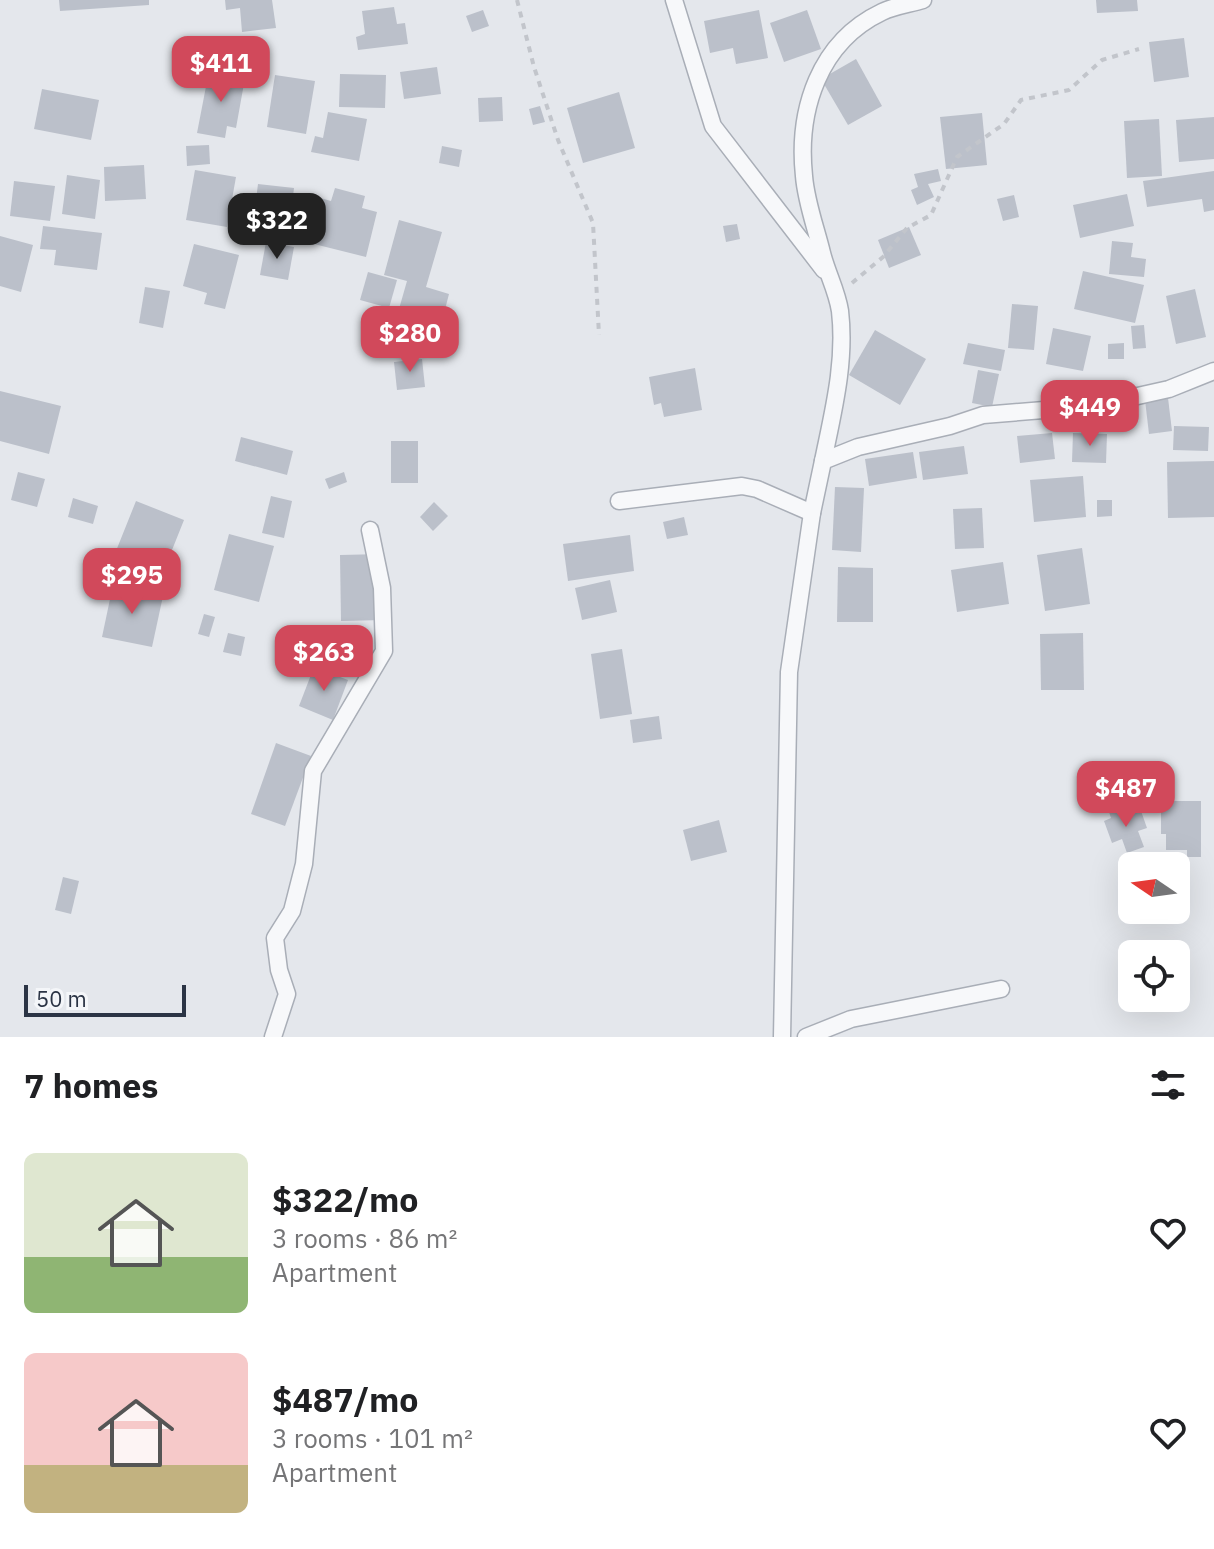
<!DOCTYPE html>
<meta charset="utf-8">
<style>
body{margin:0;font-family:"IBM Plex Sans",sans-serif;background:#f2f2f2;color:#202124;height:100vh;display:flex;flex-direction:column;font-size:30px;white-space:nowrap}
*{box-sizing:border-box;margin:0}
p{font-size:26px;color:#757577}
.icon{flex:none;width:44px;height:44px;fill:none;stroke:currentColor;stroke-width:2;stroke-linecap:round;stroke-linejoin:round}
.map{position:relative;height:1037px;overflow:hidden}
.panel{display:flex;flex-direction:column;background:#fff;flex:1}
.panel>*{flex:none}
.needle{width:52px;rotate:283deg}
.controls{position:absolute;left:1118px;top:852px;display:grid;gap:16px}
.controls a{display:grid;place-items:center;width:72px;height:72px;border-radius:12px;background:#fff;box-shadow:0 8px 32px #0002;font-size:40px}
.scale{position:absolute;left:24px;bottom:20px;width:162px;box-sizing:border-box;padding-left:8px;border:4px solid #2b3445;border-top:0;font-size:22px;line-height:28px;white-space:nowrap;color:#2b3445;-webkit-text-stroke:6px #f4f6f9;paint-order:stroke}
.price{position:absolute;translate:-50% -68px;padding:0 18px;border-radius:16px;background:#d1495b;color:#fff;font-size:26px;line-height:52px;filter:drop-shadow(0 2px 4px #0008)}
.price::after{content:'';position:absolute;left:50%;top:48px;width:24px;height:18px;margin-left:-12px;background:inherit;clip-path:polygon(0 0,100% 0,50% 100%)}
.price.current{background:#222;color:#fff}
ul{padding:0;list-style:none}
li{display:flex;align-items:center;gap:24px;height:200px;padding:0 24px}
li span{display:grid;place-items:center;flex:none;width:224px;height:160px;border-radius:12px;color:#555}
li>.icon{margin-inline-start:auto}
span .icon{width:96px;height:96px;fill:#fffc;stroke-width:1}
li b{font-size:34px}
h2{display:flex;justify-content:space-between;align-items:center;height:96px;padding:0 24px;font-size:34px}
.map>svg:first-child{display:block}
</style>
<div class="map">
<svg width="1214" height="1037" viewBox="0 0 1214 1037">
<rect width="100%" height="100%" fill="#e4e7ec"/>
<!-- building -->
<g fill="#bbc0ca">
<polygon points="59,0 149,0 149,5 60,11"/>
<polygon points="225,0 272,0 276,28 242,32 240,8 226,10"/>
<polygon points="1096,0 1137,0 1138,11 1097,13"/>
<polygon points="394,7 397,24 405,23 408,44 358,50 356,37 365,34 362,11"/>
<polygon points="483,10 489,26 472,32 466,16"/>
<polygon points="759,10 768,58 736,64 733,48 710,53 704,21"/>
<polygon points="807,10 821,49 784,62 770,23"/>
<polygon points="1184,38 1189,77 1154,82 1149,42"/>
<polygon points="856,59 882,106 848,125 821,79"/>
<polygon points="437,67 441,94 404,99 400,72"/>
<polygon points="209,71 245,78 236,128 227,126 225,138 197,133"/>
<polygon points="340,74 386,75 385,108 339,107"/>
<polygon points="275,75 315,81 306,134 267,127"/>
<polygon points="42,89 99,100 91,140 34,129"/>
<polygon points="619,92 635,148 583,163 567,108"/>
<polygon points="502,97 503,121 479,122 478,98"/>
<polygon points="540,106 545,122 533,125 529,109"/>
<polygon points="328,112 367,119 359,161 311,152 315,136 323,138"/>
<polygon points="982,113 987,165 946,169 940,117"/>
<polygon points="1214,117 1214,159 1179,162 1176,120"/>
<polygon points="1159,119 1162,176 1127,178 1124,121"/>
<polygon points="209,145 210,164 187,166 186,146"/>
<polygon points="442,146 462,150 459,167 439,163"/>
<polygon points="144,165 146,199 105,201 104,167"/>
<polygon points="938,169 941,181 928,184 934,197 917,205 911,190 918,187 914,174"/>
<polygon points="195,170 236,177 227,227 186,220"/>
<polygon points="1214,171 1214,210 1204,212 1202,199 1147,207 1143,181"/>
<polygon points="67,175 100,180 95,219 62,214"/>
<polygon points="14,181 55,186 50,221 10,216"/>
<polygon points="258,184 294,188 288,237 252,232"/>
<polygon points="335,188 365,196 362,208 377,212 366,257 298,240 302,223 309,226 317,197 331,201"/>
<polygon points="1127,194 1134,226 1080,238 1073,205"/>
<polygon points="1014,195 1019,217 1003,221 997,199"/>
<polygon points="399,220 442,232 426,287 449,294 442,321 399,309 407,281 384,275"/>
<polygon points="737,224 740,239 726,242 723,226"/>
<polygon points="43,226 102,233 97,270 54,265 56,250 40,249"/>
<polygon points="909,227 921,255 889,268 878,240"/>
<polygon points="0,236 33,245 21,292 0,286"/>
<polygon points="1112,241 1133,243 1131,257 1146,259 1144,277 1109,274"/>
<polygon points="266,242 294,247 288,280 260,275"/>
<polygon points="194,244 239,255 225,309 204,304 207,293 183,286"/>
<polygon points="1083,271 1144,285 1135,323 1074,309"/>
<polygon points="368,272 397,280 389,308 360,300"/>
<polygon points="145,287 170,291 163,328 139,323"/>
<polygon points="1195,289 1206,337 1176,344 1166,296"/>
<polygon points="1012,304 1038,306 1034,350 1008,348"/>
<polygon points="1144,325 1146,348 1133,349 1131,326"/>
<polygon points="1053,328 1091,336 1083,371 1046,364"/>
<polygon points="875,330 926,359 900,405 849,375"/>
<polygon points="968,343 1005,350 1001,371 963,364"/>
<polygon points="1124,343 1124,359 1108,359 1108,344"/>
<polygon points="422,359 425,387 397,390 394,362"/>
<polygon points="695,368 702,410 664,417 661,403 654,405 649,377"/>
<polygon points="978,370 999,374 992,407 972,403"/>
<polygon points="0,391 61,406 49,454 0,441"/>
<polygon points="1168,398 1172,431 1149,434 1145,400"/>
<polygon points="1174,426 1209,427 1208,451 1173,450"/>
<polygon points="1052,433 1055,459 1020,463 1017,436"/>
<polygon points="1073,433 1107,434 1106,463 1072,462"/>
<polygon points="241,437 293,451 287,475 235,461"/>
<rect x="391" y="441" width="27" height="42"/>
<polygon points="964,446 968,474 923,480 919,452"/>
<polygon points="913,452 917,478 869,486 865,459"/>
<polygon points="1214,461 1214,517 1168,518 1167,462"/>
<polygon points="18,472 45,479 37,507 11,500"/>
<polygon points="344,472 347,482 329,489 325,479"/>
<polygon points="1083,476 1086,517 1034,522 1030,480"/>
<polygon points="835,487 864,488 861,552 832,550"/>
<polygon points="271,496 292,501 284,538 262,533"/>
<polygon points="73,498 98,506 93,524 68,517"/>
<polygon points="1097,500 1112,500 1112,516 1097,517"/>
<polygon points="136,501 184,520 164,570 116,551"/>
<polygon points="434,502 448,516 433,531 420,517"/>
<polygon points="982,508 984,548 955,549 953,509"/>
<polygon points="684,517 688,535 667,539 663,522"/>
<polygon points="229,534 274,546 259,602 214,590"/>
<polygon points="630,535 634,571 568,581 563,544"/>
<polygon points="1082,548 1090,604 1045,611 1037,555"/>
<polygon points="383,554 384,620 341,621 340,555"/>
<polygon points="1003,562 1009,604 957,612 951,570"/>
<polygon points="838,567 873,568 873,622 837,622"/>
<polygon points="610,580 617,612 582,620 575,588"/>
<polygon points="113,585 163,596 152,647 102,637"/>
<polygon points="204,614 215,617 209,637 198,634"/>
<polygon points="228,633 245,637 241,656 223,652"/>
<polygon points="1083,633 1084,690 1041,690 1040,634"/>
<polygon points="622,649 632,714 600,719 591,654"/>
<polygon points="314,667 348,680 333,720 299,706"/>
<polygon points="659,716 662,739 633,743 630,720"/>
<polygon points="276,743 311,756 285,826 251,814"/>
<polygon points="1161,801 1201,801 1201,857 1187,857 1187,850 1166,850 1166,834 1161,834"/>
<polygon points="1123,807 1126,816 1141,811 1147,828 1138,831 1144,847 1127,853 1122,839 1112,843 1104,821 1111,818 1109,812"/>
<polygon points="719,820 727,852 691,861 683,830"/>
<polygon points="63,877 79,881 71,914 55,910"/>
</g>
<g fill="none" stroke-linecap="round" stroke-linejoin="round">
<defs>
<g id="minor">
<polyline points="674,0 713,126 824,270"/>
<path d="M823 461C833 412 846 362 840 311 837 291 827 273 822 253 816 228 806 202 804 176 797 110 819 42 882 12 894 6 910 4 923 0"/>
<polyline points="619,501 742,486 757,489 812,513"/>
<polyline points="273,1037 287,994 279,970 275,938 292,911 304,864 313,771 384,651 382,588 370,530"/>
<polyline points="782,1037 789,672 812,513 823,461 858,447 950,426 983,415 1093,406 1169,389 1214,371"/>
<polyline points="806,1037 851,1019 1001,989"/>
</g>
</defs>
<!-- minor casing -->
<use href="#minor" stroke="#a9aeb7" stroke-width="19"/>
<!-- path -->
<g stroke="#c2c5cb" stroke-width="4" stroke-dasharray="6 6" stroke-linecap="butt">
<polyline points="517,0 534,67 558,140 593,223 599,335"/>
<polyline points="852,283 883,257 907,228 931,215 957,157 1004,124 1021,100 1069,90 1102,60 1139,49"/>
</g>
<!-- minor -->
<use href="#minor" stroke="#f7f8fa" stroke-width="16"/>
</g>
</svg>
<div class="controls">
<a><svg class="needle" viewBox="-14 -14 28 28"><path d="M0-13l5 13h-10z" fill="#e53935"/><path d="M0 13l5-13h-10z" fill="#757577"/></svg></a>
<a><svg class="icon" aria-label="locate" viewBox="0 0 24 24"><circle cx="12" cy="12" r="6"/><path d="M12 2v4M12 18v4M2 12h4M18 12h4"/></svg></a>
</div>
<div class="scale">50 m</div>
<b class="price" style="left:221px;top:104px">$411</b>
<b class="price current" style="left:277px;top:261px">$322</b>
<b class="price" style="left:410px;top:374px">$280</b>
<b class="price" style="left:1090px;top:448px">$449</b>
<b class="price" style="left:132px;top:616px">$295</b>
<b class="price" style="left:324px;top:693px">$263</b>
<b class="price" style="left:1126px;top:829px">$487</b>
</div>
<section class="panel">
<h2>7 homes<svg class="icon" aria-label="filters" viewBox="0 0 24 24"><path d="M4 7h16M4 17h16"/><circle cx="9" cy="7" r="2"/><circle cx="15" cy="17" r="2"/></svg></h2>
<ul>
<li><span style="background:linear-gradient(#dfe7d0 65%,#8fb573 0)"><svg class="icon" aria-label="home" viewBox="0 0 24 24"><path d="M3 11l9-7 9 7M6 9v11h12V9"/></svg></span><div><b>$322/mo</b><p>3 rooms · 86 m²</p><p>Apartment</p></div><svg class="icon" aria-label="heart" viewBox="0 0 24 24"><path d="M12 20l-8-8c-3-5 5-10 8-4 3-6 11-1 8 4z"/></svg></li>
<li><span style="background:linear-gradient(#f6c9c9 70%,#c2b280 0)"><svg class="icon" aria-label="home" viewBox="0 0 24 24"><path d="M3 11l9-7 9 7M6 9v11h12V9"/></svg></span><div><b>$487/mo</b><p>3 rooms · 101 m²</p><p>Apartment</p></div><svg class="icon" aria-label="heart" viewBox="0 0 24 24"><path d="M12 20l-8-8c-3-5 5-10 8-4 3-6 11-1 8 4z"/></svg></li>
</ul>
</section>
